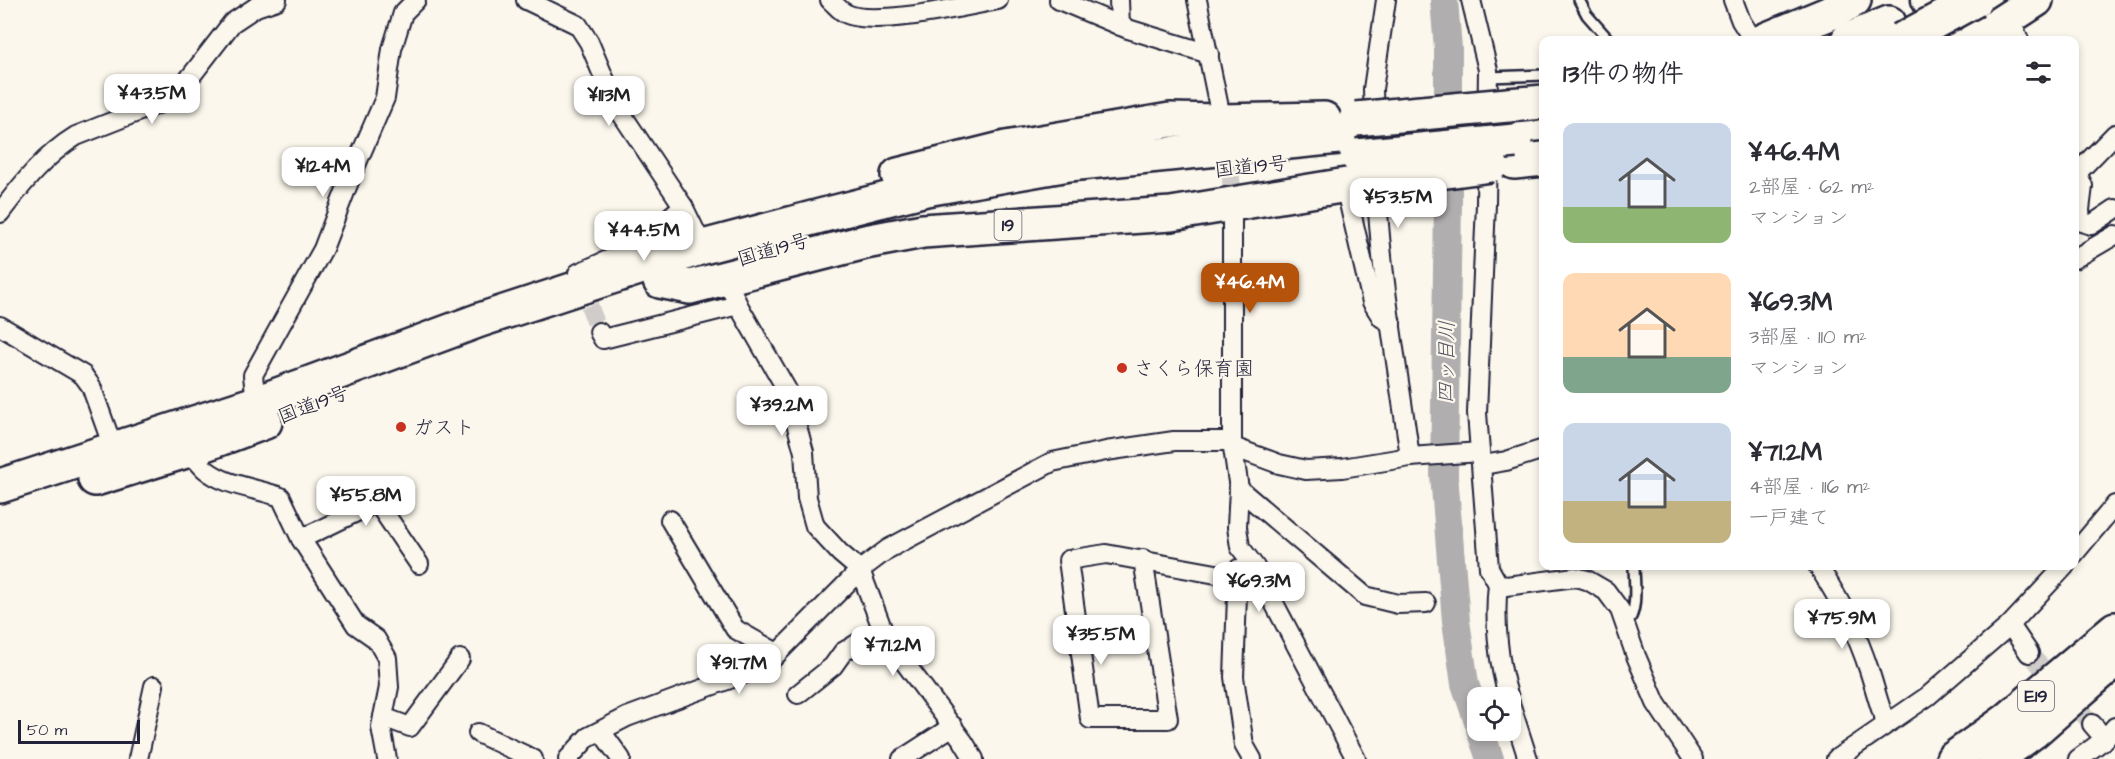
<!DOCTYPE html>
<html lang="ja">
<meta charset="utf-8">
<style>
body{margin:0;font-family:"Architects Daughter","Klee One",sans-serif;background:#f2f2f3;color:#2b2b33;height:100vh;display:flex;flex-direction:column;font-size:22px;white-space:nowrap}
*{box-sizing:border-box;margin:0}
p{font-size:20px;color:#7c7c81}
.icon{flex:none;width:33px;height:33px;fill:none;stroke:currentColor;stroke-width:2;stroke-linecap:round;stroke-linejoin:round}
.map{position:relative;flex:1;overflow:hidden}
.details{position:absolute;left:1539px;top:36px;width:540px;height:534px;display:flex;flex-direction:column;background:#fff;border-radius:12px;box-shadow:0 3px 9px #0003}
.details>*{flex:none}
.controls{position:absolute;left:1467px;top:687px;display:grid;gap:12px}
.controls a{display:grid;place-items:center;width:54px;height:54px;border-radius:12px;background:#fff;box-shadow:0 3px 9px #0003;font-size:30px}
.scale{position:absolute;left:18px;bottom:15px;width:122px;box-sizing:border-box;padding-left:6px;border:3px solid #22223b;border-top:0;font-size:16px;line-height:21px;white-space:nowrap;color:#22223b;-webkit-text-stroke:4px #fbf7ec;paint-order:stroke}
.price{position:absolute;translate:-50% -51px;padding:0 14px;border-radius:12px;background:#fff;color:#222;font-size:20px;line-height:39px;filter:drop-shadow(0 2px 3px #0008)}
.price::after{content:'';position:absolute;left:50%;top:36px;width:18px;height:14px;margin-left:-9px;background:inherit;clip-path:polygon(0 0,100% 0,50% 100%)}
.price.active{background:#b45309;color:#fff}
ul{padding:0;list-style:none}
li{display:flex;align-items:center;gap:18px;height:150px;padding:0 24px}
li span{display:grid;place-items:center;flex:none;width:168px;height:120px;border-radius:12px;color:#555}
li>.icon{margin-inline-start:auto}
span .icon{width:72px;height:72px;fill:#fffc;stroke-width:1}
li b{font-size:26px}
h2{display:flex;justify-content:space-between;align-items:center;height:72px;padding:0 24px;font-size:26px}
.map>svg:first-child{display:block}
</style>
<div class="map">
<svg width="2115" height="759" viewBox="0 0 2115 759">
<rect width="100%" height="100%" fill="#fbf7ec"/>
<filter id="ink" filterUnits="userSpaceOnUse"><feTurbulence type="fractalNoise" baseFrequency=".0167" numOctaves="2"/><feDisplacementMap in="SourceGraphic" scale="12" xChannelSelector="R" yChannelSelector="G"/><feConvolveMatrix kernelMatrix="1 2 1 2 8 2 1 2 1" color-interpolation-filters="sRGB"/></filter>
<g filter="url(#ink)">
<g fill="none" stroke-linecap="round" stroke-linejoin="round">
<!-- river -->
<g stroke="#b1aeb0" stroke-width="28">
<polyline points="1444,0 1448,49 1448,201 1444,475 1456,621 1465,684 1478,722"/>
<polyline points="1480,730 1490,759"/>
</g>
<!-- street-tunnel -->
<g stroke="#d0ccc9" stroke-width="18" stroke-dasharray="18 9" stroke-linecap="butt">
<polyline points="1227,142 1232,188"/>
<polyline points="580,280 599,332"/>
<polyline points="2029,653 2092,724"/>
</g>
<defs>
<g id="lane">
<polyline points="1579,0 1587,15 1609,40"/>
<polyline points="1488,77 1544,75"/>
<path d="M1626 623C1639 614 1634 580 1634 566"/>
</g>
<g id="street">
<polyline points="526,0 578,25 589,42 615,104 683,206 703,247"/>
<path d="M830 0C835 4 839 10 845 13 872 28 966 6 998 0"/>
<polyline points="1059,0 1128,29 1209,54"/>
<polyline points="1119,0 1120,26"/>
<polyline points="1197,0 1223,127"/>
<polyline points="1471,0 1488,70 1486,204 1477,413 1489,568 1498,584 1506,586 1575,577 1587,580 1606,591 1620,610 1636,656 1656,703 1693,759"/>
<polyline points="1733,0 1741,21 1753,40"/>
<polyline points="2010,18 2019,40"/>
<polyline points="1374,124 1373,89 1386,0"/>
<polyline points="2074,166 2083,186 2080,210 2081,222 2091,225 2115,209"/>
<path d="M1376 173C1379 268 1397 363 1410 457"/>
<polyline points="2077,173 2115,134"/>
<polyline points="1345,186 1372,302 1382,318 1391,323"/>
<polyline points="1232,197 1232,441 1239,489 1237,527 1240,547 1255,567 1356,759"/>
<path d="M0 213C22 184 45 155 76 136L160 103 178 93 232 23 256 7 277 0"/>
<polyline points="2074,259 2115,235"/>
<polyline points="578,273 631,250 683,206"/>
<polyline points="726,277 738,305 787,390 804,452 807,498 815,526 840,553 860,570 885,636 963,741 974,759"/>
<polyline points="0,326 83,375 91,386 114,450"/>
<polyline points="599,332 603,339 738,305"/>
<polyline points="256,403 253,375 323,249 350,179 385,98 392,49 403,13 416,0"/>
<polyline points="1233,447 1279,464 1306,470 1342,468 1410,457 1480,452"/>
<path d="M189 450C194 456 199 464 205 469 225 486 256 488 281 497L301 539 356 625 376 639 387 658 389 687 381 727 387 759"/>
<polyline points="1483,465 1506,461 1544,449"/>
<polyline points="1239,489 1365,596 1398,604 1426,603"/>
<polyline points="670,520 735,629 777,653"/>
<polyline points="301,539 377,502 419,564"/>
<polyline points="2074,554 2115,505"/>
<polyline points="1143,559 1168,719 1090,719 1068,560 1106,554 1238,578"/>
<path d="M1818 566C1839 598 1857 633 1869 670 1875 688 1879 706 1886 723"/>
<polyline points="1238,569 1234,677 1244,745 1252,759"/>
<path d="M1498 584C1494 619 1498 664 1509 698"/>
<polyline points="2010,625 2029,653"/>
<polyline points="798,694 833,666 843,652 882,629"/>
<polyline points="1510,703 1528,759"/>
<polyline points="383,717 410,727 460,659"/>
<polyline points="2092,724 2105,739"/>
<polyline points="601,731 621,759"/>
<polyline points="478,733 533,759"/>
<polyline points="138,759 154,686"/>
<polyline points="568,759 588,737 627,717 765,666 860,570 888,549 1052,462 1106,451 1174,441 1232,441"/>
<polyline points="902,759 953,726"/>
<polyline points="1836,759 1928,696 2010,625 2065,566"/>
<polyline points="2078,759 2105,739 2115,727"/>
</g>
<polyline id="primary" points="1926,0 1949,40"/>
<g id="highway">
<polyline points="1765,40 1835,11 1854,0"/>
<polyline points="1848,40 1889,23"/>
<polyline points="1974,40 2036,0"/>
<polyline points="1508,105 1544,102"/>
<polyline points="1514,162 1544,159"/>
<polyline points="898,175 1006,148 1170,120 1221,121 1324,119"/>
<polyline points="660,281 690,287 865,242 923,231 1171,214 1359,183"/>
<polyline points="95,479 189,450 265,422"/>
<polyline points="0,486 256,403 480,320 703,247 820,216 926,189 1069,164 1359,135"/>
<polyline points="1953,759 2006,721 2115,629"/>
<polyline points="1996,759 2033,732 2115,660"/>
</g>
</defs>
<!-- lane casing -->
<use href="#lane" stroke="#22223b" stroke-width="14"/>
<!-- street casing -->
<use href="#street" stroke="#22223b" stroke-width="22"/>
<!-- primary casing -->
<use href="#primary" stroke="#22223b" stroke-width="33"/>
<!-- highway casing -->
<use href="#highway" stroke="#22223b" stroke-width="38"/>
<!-- lane -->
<use href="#lane" stroke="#fbf7ec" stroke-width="9"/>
<!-- street -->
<use href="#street" stroke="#fbf7ec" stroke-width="18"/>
<!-- primary -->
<use href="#primary" stroke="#fbf7ec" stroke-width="28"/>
<!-- highway -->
<use href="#highway" stroke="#fbf7ec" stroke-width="33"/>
<defs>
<g id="highway-bridge">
<polyline points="1901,40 1975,0"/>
<polyline points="1356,119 1508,105"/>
<polyline points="1357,156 1515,141"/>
<polyline points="1359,183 1491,165"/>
</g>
</defs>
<!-- highway-bridge casing -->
<use href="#highway-bridge" stroke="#22223b" stroke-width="38" stroke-linecap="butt"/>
<!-- highway-bridge -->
<use href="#highway-bridge" stroke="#fbf7ec" stroke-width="33"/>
</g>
</g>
<!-- markers -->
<g fill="#c8321e" stroke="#fbf7ec" stroke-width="2">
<circle cx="1122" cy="368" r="6"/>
<circle cx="401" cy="427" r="6"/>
</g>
<g text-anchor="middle" stroke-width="4.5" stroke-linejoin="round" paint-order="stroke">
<!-- shield labels -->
<g fill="#fbf7ec" stroke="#636270" stroke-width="1.5">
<rect x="994.5" y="210" width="27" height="30" rx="4.5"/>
<rect x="2018" y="681" width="36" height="30" rx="4.5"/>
</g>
<g font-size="18" font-weight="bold" fill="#22223b">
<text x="1008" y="231">19</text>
<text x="2036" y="702">E19</text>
</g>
<!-- street labels -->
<g font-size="20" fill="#22223b" stroke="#fbf7ec">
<text transform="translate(1251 166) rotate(-6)" y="7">国道19号</text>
<text transform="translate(773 249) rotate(-16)" y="7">国道19号</text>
<text transform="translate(313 404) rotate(-21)" y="7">国道19号</text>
</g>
<!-- poi labels -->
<g font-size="20" fill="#22223b" stroke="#fbf7ec" text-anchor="start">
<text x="1134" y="375">さくら保育園</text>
<text x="413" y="434">ガスト</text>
</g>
<!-- water labels -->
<g font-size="21" font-style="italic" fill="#545364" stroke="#fbf7ec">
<text transform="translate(1446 362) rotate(-89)" y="7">四ッ目川</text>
</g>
</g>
</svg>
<div class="controls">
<a><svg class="icon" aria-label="locate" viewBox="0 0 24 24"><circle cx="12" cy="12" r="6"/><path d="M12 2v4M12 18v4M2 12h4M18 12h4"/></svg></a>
</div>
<div class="scale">50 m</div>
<b class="price" style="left:152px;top:125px">¥43.5M</b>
<b class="price" style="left:609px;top:127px">¥113M</b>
<b class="price" style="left:323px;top:198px">¥124M</b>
<b class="price" style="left:1398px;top:229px">¥53.5M</b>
<b class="price" style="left:644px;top:262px">¥44.5M</b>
<b class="price active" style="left:1250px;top:314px">¥46.4M</b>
<b class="price" style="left:782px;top:437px">¥39.2M</b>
<b class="price" style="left:366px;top:527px">¥55.8M</b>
<b class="price" style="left:1259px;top:613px">¥69.3M</b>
<b class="price" style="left:1842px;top:650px">¥75.9M</b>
<b class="price" style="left:1101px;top:666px">¥35.5M</b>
<b class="price" style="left:893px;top:677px">¥71.2M</b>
<b class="price" style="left:739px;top:695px">¥91.7M</b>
<section class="details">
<h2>13件の物件<svg class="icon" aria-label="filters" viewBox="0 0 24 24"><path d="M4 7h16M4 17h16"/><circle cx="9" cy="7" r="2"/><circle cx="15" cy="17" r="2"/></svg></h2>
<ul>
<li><span style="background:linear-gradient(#c9d6e8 70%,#8fb573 0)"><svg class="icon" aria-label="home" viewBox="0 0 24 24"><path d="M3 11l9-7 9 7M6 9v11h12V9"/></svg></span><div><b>¥46.4M</b><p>2部屋 · 62 m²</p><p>マンション</p></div></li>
<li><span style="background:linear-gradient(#ffd9b3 70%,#7fa58c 0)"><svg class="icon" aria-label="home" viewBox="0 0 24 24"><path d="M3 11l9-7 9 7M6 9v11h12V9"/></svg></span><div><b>¥69.3M</b><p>3部屋 · 110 m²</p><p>マンション</p></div></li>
<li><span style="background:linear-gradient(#c9d6e8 65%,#c2b280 0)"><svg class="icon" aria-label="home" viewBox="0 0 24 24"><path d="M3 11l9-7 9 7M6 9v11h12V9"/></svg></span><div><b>¥71.2M</b><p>4部屋 · 116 m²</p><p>一戸建て</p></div></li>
</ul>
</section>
</div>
